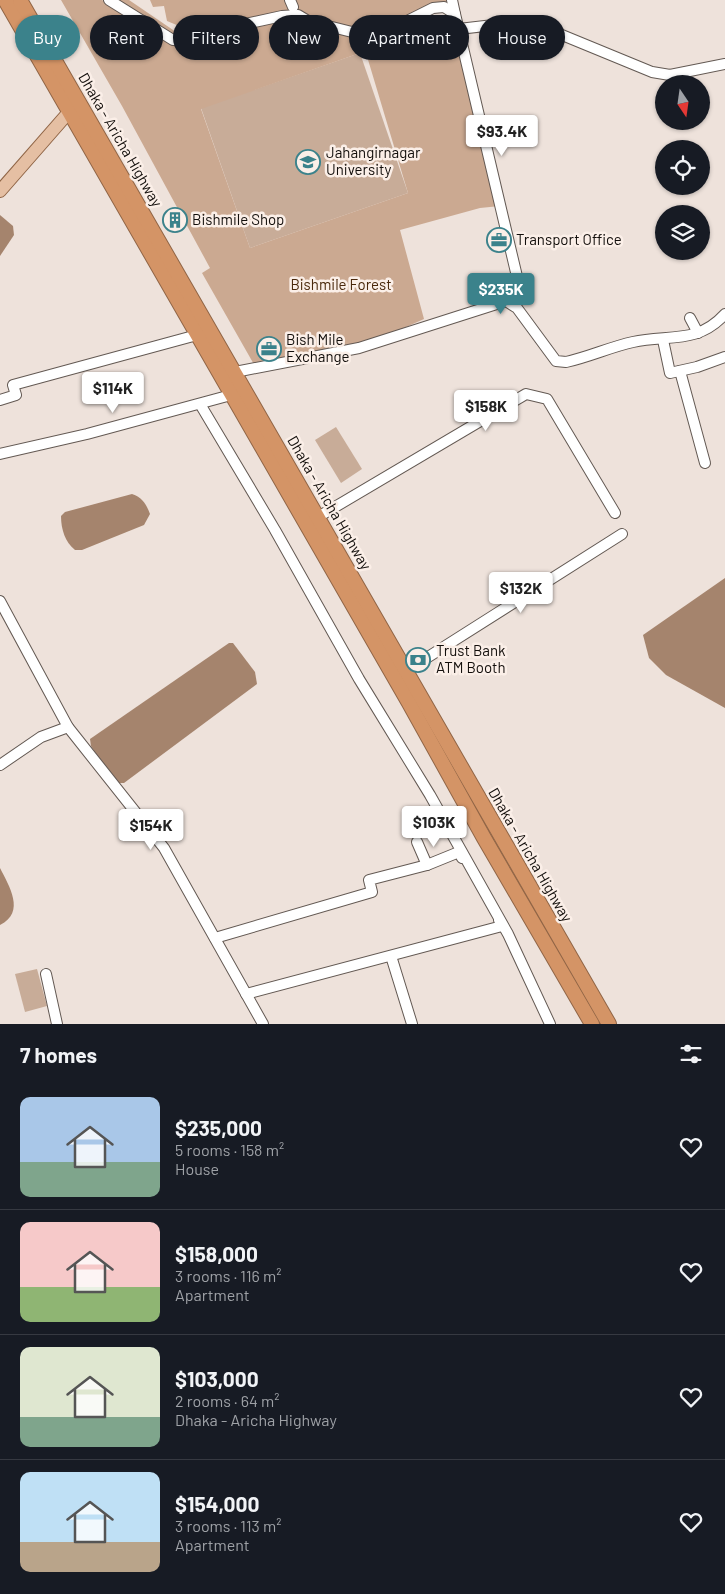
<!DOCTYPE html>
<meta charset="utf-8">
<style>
body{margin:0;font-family:Barlow,sans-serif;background:#242831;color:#f1f3f6;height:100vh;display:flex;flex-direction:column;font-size:19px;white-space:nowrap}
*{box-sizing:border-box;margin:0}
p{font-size:16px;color:#9ea1a6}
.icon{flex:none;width:28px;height:28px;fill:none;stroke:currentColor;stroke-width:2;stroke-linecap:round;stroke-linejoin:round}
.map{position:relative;height:1024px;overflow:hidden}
.panel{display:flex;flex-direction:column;background:#171b24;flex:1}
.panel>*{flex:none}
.hud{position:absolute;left:15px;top:15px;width:695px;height:45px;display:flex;gap:10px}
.needle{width:32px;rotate:167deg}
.buttons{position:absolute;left:655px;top:75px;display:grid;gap:10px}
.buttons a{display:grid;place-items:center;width:55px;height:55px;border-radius:50%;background:#171b24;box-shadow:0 1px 4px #0004;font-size:25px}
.price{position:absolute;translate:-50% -42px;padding:0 11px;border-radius:5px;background:#fff;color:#222;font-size:16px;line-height:32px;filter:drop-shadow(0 1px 2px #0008)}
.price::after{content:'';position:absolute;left:50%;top:30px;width:15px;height:11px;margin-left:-8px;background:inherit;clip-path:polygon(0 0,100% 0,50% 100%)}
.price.current{background:#3b828b;color:#fff}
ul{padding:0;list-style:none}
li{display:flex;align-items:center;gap:15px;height:125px;padding:0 20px}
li+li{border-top:1px solid #363941}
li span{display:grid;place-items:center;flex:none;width:140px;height:100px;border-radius:10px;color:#555}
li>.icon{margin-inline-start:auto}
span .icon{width:60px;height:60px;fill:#fffc;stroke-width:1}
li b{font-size:21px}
h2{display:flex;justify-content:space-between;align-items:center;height:60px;padding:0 20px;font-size:21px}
.tag{padding:0 18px;border-radius:22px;background:#171b24;box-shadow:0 1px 4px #0004;font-size:18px;line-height:45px}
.tag.current{background:#3b828b;color:#fff}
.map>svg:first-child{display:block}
</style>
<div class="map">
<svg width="725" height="1024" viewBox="0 0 725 1024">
<rect width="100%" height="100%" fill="#eee2db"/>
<!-- green -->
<g fill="#c8ac98">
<polygon points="360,53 408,193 250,248 201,108"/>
<polygon points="336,427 362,469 341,483 315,440"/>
<polygon points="37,969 47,1006 25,1012 15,974"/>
</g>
<!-- forest -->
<path fill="#cba991" d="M61 0H102L162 34 109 0H129L176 32 179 26 167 21 164 6 153 7 150 0H452C430 20 381 26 352 33L360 53 201 109 250 248 408 193 366 53 459 29 500 206 480 208 400 230 424 319 359 348 256 368 202 273 210 268 122 106Z"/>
<!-- water -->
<g fill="#a5846d">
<polygon points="0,215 13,226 14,235 0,256"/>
<path d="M132 494C143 498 146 504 150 514L144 525 82 550H75C65 542 61 529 61 516L65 512Z"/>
<polygon points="725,578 725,708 666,675 649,658 643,635"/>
<polygon points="229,643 233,643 255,672 257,684 124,783 115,783 91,746 90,739"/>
<path d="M0 868C9 886 26 912 0 925Z"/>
</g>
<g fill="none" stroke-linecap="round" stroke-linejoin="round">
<defs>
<g id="minor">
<polyline points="109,0 173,40 282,16 298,15 308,21 352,32 401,24 433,8 444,7 455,14 519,285 520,296 506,301"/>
<polyline points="290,0 293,7"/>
<polyline points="452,0 455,14"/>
<polyline points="459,29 528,21 652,72 670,75 725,64"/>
<polyline points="690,318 698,333"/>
<polyline points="663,340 670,373 697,367 725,357"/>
<polyline points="680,371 705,463"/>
<path d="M235 372 359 348 506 301 517 308 556 361 566 362C589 357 610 347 633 342 667 334 697 345 725 314"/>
<polyline points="0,400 16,395 13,385 197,335"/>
<polyline points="200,404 275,530 359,679 430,795 508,934 550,1024"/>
<polyline points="0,454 87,434 231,395"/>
<polyline points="318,517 526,394 547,399 615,513"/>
<polyline points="0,601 68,727"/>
<polyline points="406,671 622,534"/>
<polyline points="0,765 41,737 68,727 164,848 263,1024"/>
<polyline points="417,842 427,865"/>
<polyline points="215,938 372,892 369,880 427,865 459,852 462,858"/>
<polyline points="391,956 412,1024"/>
<polyline points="46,974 57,1024"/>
<polyline points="246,994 502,926 499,920"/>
</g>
<polyline id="major" points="0,191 69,112"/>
<g id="highway">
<polyline points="5,0 409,703 484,838 592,1024"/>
<polyline points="20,0 609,1024"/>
</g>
</defs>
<!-- minor casing -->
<use href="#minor" stroke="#635953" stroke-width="12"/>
<!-- major casing -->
<use href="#major" stroke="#906546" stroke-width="14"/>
<!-- highway casing -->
<use href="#highway" stroke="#906546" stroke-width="16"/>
<!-- minor -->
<use href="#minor" stroke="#fff" stroke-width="10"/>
<!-- major -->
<use href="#major" stroke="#e5bfa3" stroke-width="12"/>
<!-- highway -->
<use href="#highway" stroke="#d49466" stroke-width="14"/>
<defs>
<polyline id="minor-bridge" points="23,37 45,26"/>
</defs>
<!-- minor-bridge casing -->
<use href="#minor-bridge" stroke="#635953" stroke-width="12" stroke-linecap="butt"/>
<!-- minor-bridge -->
<use href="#minor-bridge" stroke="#fff" stroke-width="10"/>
</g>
<!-- icons -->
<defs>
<symbol id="university-ring" viewBox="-11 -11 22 22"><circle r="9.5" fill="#fbefe8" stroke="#3b828b" stroke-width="1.5"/><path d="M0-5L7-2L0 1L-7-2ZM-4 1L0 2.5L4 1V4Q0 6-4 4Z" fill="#3b828b"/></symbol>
<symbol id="building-ring" viewBox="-11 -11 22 22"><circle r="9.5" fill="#fbefe8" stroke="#3b828b" stroke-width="1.5"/><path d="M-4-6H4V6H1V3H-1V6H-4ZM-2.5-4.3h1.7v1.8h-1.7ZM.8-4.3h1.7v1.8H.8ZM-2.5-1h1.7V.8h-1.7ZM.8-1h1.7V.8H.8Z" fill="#3b828b"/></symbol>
<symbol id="office-ring" viewBox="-11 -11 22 22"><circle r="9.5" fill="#fbefe8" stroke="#3b828b" stroke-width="1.5"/><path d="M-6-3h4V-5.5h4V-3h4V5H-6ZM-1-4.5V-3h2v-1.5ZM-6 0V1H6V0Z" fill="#3b828b"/></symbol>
<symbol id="bank-ring" viewBox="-11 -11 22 22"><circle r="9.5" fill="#fbefe8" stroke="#3b828b" stroke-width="1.5"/><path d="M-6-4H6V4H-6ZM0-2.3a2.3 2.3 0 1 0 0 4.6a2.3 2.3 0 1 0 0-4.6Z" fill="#3b828b"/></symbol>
</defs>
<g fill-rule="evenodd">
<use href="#university-ring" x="294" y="148" width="28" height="28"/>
<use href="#building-ring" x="161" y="206" width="28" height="28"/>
<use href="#office-ring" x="485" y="226" width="28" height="28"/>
<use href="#office-ring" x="255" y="335" width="28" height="28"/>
<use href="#bank-ring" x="404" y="646" width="28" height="28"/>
</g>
<g text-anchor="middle" stroke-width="5" stroke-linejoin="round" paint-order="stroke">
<!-- street labels -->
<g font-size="15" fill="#120e0b" stroke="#fbefe8">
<text transform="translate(120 140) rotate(60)" y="5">Dhaka - Aricha Highway</text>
<text transform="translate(329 503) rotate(60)" y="5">Dhaka - Aricha Highway</text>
<text transform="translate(530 855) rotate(60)" y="5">Dhaka - Aricha Highway</text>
</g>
<!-- poi labels -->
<g font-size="15" fill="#120e0b" stroke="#fbefe8" text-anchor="start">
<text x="326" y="158">Jahangirnagar<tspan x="326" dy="17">University</tspan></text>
<text x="192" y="225">Bishmile Shop</text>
<text x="516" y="245">Transport Office</text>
<text x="286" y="345">Bish Mile<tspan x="286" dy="17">Exchange</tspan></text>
<text x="436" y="656">Trust Bank<tspan x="436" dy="17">ATM Booth</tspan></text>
</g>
<!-- park labels -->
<g font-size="15" fill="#4a280b" stroke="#fbefe8">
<text x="341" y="290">Bishmile Forest</text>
</g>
</g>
</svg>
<div class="buttons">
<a><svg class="needle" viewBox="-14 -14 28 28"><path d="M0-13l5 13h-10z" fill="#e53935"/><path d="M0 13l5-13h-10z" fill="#9ea1a6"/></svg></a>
<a><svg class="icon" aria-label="locate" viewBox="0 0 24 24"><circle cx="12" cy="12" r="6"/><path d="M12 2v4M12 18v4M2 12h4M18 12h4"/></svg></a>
<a><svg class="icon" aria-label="layers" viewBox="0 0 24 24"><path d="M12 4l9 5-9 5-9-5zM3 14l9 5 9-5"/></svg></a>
</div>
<b class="price" style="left:502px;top:157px">$93.4K</b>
<b class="price current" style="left:501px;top:315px">$235K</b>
<b class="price" style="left:113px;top:414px">$114K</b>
<b class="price" style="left:486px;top:432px">$158K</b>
<b class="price" style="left:521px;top:614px">$132K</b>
<b class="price" style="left:434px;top:848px">$103K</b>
<b class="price" style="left:151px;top:851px">$154K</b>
<div class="hud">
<a class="tag current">Buy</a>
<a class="tag">Rent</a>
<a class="tag">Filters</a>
<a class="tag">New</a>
<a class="tag">Apartment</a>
<a class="tag">House</a>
</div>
</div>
<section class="panel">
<h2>7 homes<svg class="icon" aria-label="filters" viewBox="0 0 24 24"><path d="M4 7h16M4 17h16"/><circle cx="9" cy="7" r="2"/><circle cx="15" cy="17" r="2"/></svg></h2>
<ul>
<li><span style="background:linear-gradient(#a9c7e8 65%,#7fa58c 0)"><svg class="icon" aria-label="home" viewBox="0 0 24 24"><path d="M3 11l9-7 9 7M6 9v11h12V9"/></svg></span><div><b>$235,000</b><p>5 rooms · 158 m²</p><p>House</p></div><svg class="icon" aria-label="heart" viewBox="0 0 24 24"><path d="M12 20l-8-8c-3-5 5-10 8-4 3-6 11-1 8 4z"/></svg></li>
<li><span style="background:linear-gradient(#f6c9c9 65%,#8fb573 0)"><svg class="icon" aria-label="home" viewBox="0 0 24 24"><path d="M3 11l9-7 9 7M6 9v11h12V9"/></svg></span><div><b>$158,000</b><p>3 rooms · 116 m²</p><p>Apartment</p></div><svg class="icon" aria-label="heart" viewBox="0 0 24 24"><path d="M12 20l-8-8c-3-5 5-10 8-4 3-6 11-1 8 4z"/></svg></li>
<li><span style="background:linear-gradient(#dfe7d0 70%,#7fa58c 0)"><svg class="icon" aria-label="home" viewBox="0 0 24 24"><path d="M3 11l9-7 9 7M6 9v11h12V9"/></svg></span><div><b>$103,000</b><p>2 rooms · 64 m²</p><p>Dhaka - Aricha Highway</p></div><svg class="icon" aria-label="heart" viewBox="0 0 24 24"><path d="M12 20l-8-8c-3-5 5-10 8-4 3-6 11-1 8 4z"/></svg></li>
<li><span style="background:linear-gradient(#bfe0f5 70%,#b9a48a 0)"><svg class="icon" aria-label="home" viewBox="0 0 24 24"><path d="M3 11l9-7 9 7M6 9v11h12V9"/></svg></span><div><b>$154,000</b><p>3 rooms · 113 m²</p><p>Apartment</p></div><svg class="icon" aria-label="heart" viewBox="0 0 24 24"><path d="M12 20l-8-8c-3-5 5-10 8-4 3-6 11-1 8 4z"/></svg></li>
</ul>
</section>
